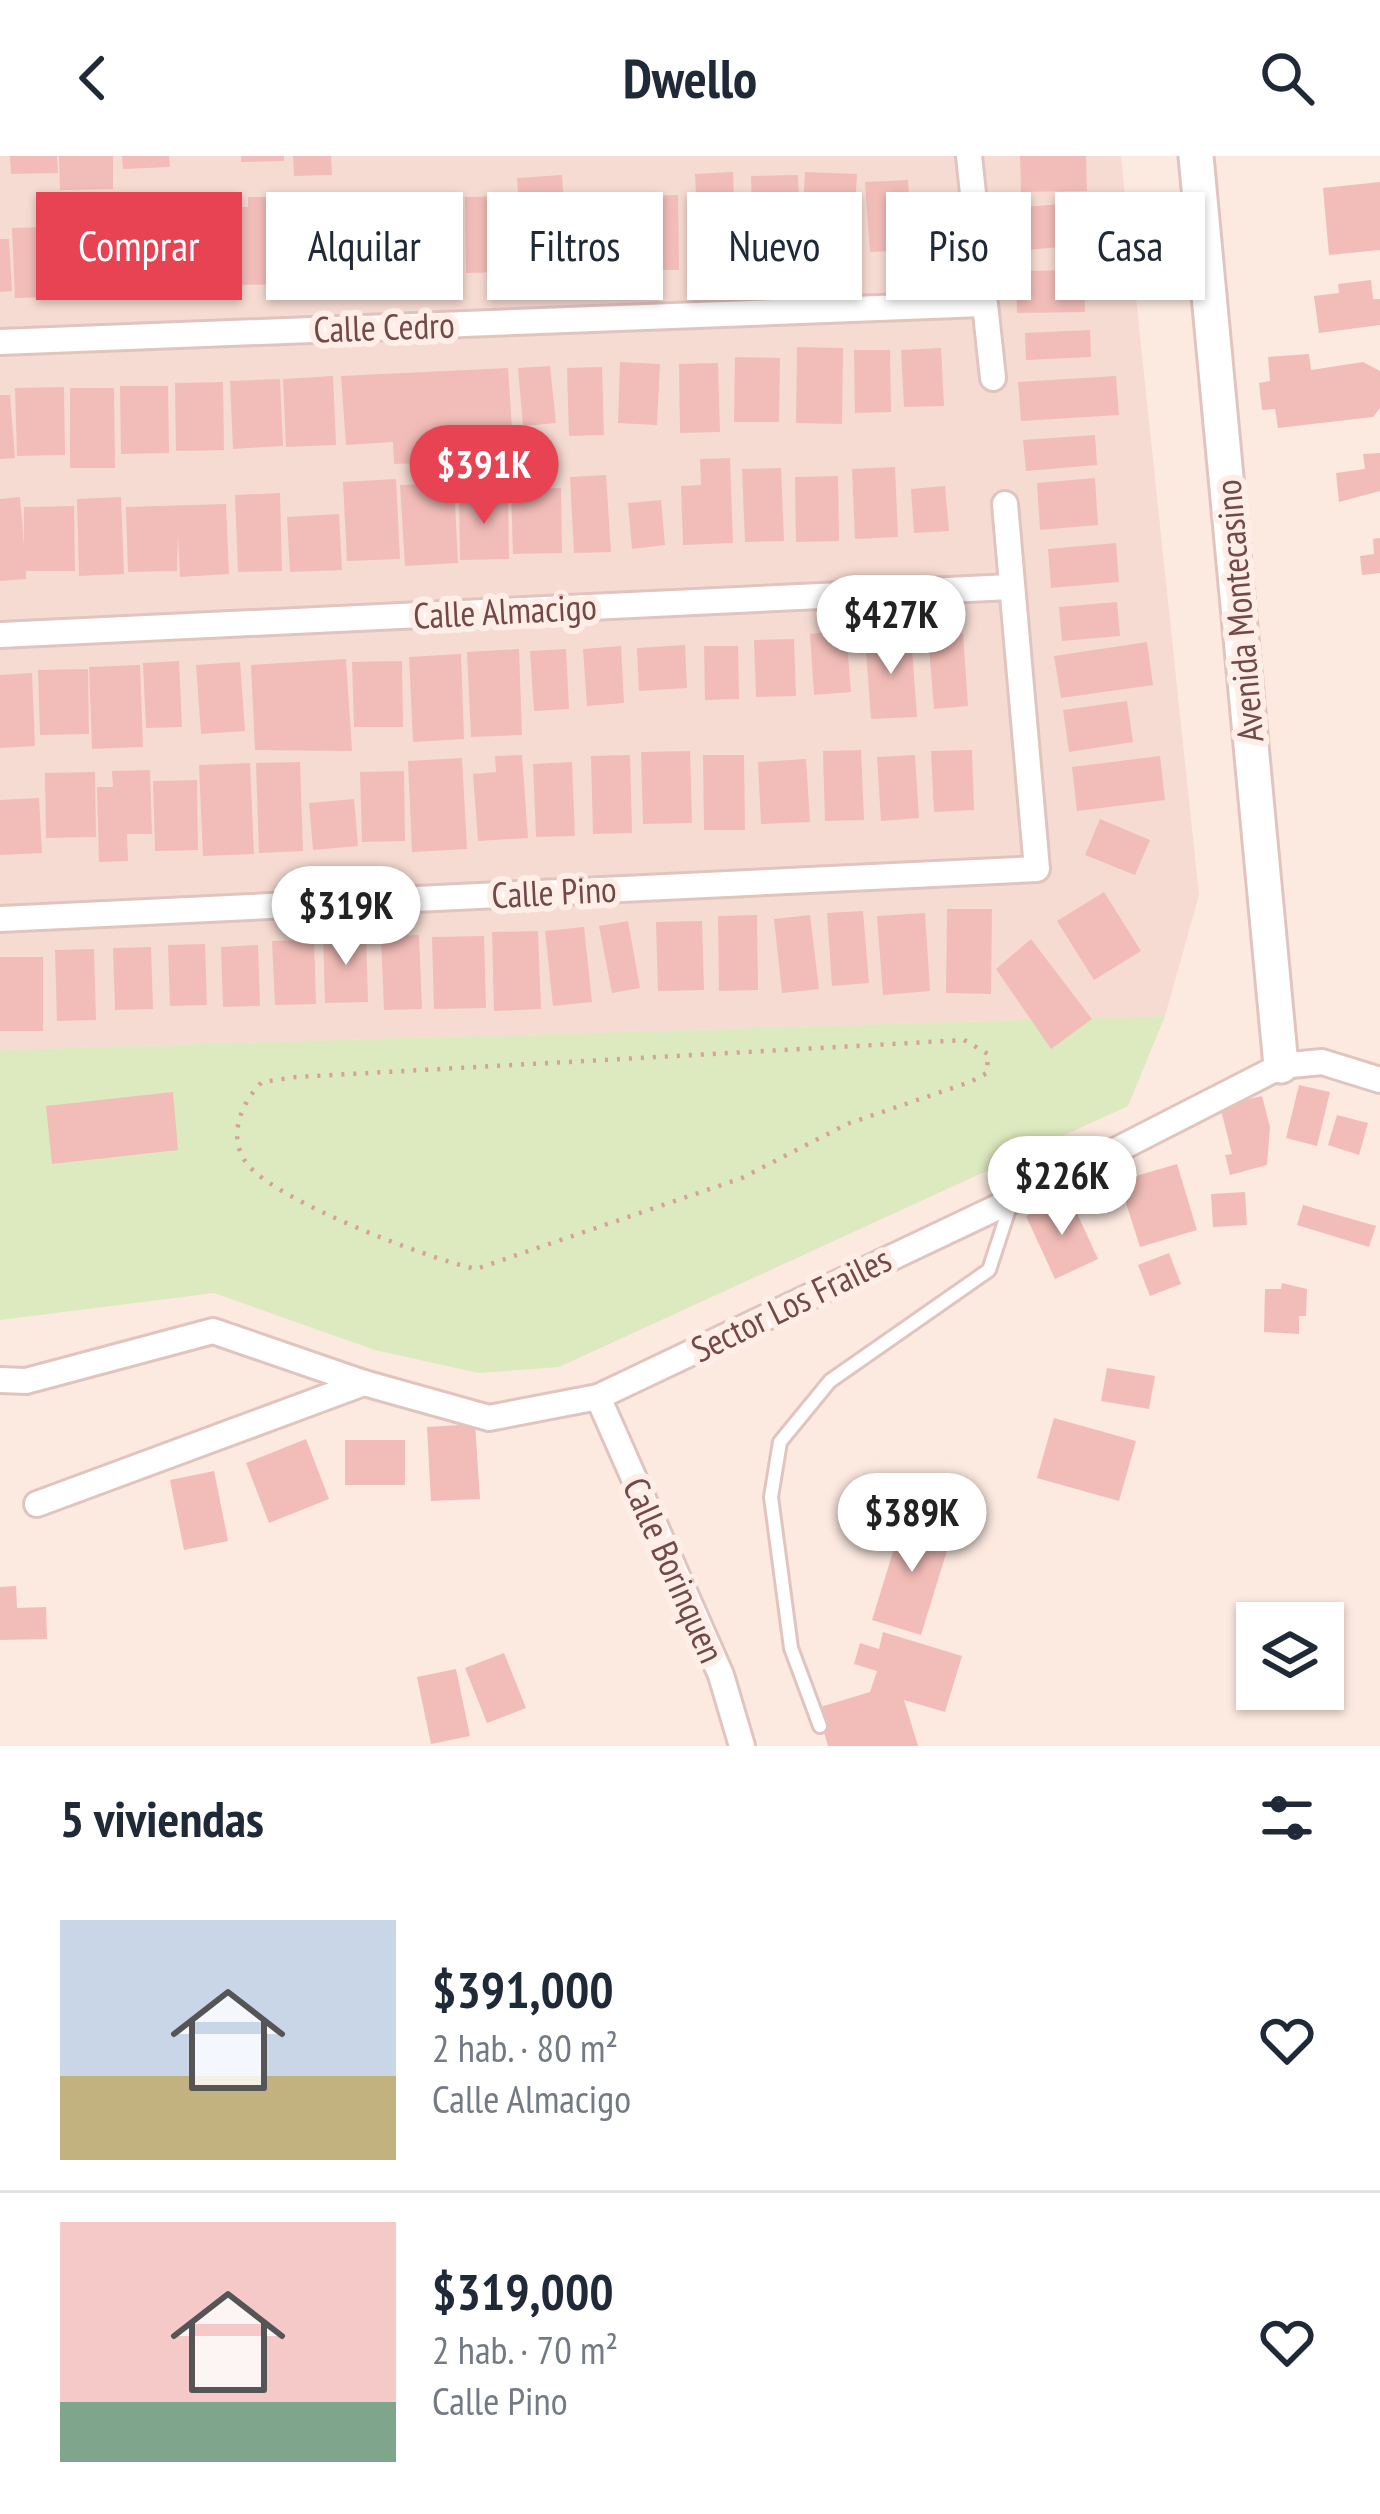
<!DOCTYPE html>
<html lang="es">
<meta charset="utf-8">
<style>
body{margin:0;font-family:"PT Sans Narrow",sans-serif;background:#f2f2f3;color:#1f2937;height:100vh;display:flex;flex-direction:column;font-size:45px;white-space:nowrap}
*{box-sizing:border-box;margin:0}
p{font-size:39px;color:#747a83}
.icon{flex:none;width:66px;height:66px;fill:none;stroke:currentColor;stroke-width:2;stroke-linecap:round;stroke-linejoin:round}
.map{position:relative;height:1590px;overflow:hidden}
.drawer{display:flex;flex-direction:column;background:#fff;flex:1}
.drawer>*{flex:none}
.hud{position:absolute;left:36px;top:36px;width:1308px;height:108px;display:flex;gap:24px}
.buttons{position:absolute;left:1236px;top:1446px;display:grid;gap:24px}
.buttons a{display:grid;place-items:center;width:108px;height:108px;border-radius:0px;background:#fff;box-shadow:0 3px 9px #0004;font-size:60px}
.price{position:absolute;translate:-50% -102px;padding:0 27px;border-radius:42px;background:#fff;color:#222;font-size:39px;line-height:78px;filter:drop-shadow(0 3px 6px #0008)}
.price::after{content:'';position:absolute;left:50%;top:72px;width:36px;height:27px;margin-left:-18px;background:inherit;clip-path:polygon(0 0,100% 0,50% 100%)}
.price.active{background:#e84352;color:#fff}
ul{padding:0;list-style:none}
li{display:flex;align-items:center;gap:36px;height:300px;padding:0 60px}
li+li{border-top:3px solid #e0e1e3}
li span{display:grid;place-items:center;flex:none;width:336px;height:240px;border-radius:0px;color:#555}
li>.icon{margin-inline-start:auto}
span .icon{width:144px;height:144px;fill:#fffc;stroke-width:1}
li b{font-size:51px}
h2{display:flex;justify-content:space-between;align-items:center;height:144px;padding:0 60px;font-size:51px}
.pill{padding:0 42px;border-radius:0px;background:#fff;box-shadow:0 3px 9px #0004;font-size:42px;line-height:108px}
.pill.active{background:#e84352;color:#fff}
header{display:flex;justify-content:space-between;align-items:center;height:156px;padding:0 60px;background:#fff;font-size:54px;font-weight:700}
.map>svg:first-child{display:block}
</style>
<header><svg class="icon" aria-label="back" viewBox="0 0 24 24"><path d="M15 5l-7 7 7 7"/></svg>Dwello<svg class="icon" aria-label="search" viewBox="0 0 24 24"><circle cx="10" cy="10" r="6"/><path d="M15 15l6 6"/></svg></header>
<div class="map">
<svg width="1380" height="1590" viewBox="0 0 1380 1590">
<rect width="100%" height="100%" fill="#fce9e0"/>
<!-- residential -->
<polygon fill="#f6dbd2" points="0,0 1121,0 1199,739 1165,860 0,894"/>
<!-- green -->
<polygon fill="#dde9bf" points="1165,860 1128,950 559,1211 479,1217 375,1194 214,1137 0,1164 0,894"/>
<!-- building -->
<g fill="#f2bdb8">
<polygon points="10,0 57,0 58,17 11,18"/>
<polygon points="59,0 113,0 113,33 60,34"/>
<polygon points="122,0 169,0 170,11 123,13"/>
<polygon points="241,0 284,0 284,5 241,6"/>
<polygon points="293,0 331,0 332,19 294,20"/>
<polygon points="1020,0 1086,0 1087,35 1021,36"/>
<polygon points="733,16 736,104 699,105 695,18"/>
<polygon points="805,16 857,18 852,102 753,100 751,20 798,19 801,90"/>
<polygon points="562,19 569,117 524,120 517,22"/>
<polygon points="908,24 913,94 870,96 865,26"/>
<polygon points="1380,26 1380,94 1329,99 1323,32"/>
<polygon points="678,39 679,114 645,114 645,40"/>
<polygon points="508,40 509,116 466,117 465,41"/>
<polygon points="248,41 287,41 288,128 235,129 234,51 248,51"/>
<polygon points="1086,46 1090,88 1018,95 1014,52"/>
<polygon points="582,53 625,53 626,107 582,107"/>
<polygon points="333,58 334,98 341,101 342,127 293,128 291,59"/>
<polygon points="63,59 116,59 117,140 65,141"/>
<polygon points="395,61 398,127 348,129 346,63"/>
<polygon points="228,65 231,131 179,133 177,67"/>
<polygon points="448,68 450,123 405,124 403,70"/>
<polygon points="46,71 48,114 58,114 59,141 15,142 12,72"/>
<polygon points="165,81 168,131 122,133 119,84"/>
<polygon points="0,83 9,83 12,135 0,136"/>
<polygon points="1084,114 1085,156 1017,157 1016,115"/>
<polygon points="1371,124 1373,143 1380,143 1380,169 1319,177 1314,140 1339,137 1338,128"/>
<polygon points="1090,174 1091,201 1026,204 1025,177"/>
<polygon points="797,191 843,192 842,268 796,267"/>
<polygon points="941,192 944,250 904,251 901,194"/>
<polygon points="854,194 890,194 891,256 855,257"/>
<polygon points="1309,198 1311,214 1363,206 1380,215 1380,252 1373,261 1278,272 1275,253 1262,254 1259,227 1270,225 1268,201"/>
<polygon points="735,201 780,202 779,266 734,266"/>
<polygon points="620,206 660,208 657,269 618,267"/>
<polygon points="718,207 720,276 680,277 679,208"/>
<polygon points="550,210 556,267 523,270 518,212"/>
<polygon points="602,211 604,279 569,280 567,212"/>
<polygon points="508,212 514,303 394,308 393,286 346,289 341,220"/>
<polygon points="333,220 336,289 286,291 283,223"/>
<polygon points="1116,220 1119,259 1021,265 1018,226"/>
<polygon points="280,223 283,290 233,293 230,225"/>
<polygon points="223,226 224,294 176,295 175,227"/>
<polygon points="120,230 168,230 169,297 121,298"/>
<polygon points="64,231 65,299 17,300 15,232"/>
<polygon points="70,232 114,232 115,312 70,312"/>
<polygon points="0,239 10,239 15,302 0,303"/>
<polygon points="1095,279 1097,309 1026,315 1023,284"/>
<polygon points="1380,297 1380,335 1339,346 1336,317 1365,313 1363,298"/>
<polygon points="730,302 733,387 683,389 681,330 701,329 700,303"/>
<polygon points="895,311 898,381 855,383 852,313"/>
<polygon points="781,312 784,385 745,386 742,313"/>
<polygon points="606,319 611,396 574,397 570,321"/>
<polygon points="838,320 839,385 796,386 795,321"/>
<polygon points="1095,322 1098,369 1040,374 1037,327"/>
<polygon points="396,323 400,403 347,405 343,326"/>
<polygon points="454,327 458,407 405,410 400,329"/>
<polygon points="945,330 949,375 914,377 911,333"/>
<polygon points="561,332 562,397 513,398 511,333"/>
<polygon points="280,337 282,415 238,416 235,339"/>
<polygon points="508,338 509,403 460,404 459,339"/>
<polygon points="20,341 24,389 24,351 74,350 75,415 26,415 26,423 0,425 0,343"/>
<polygon points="121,341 124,418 79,420 77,343"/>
<polygon points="661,344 665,389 632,393 628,347"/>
<polygon points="226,348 229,418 180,421 178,379 177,415 128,416 126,351"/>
<polygon points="339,358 342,414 290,416 287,361"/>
<polygon points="1380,382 1380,417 1362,419 1360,400 1374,398 1373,383"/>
<polygon points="1116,387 1119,426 1051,432 1048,393"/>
<polygon points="1117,446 1120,480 1062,485 1059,451"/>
<polygon points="846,475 851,536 814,539 810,478"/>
<polygon points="963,478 968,550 934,553 928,480"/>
<polygon points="911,479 917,561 871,563 865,482"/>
<polygon points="794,483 796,540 756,541 754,484"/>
<polygon points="1147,486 1153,529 1061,542 1054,500"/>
<polygon points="685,489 687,532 639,535 637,492"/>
<polygon points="621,490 624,547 587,550 583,493"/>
<polygon points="704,490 738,490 739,543 705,544"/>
<polygon points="519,493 522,579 471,581 467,496"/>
<polygon points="566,493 569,553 534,555 530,495"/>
<polygon points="461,498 464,583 413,586 409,501"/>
<polygon points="346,503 352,595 255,594 251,509"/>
<polygon points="179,505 182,571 146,572 143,507"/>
<polygon points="402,505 403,571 354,571 352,506"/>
<polygon points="240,506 245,575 201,578 196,509"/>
<polygon points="140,509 143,591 92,593 89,511"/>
<polygon points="88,513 89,578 40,579 38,514"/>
<polygon points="32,517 35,590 0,592 0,519"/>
<polygon points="1127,545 1133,586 1069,596 1063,554"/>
<polygon points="861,594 864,664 825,665 823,595"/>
<polygon points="972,594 974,654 934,656 931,595"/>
<polygon points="690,595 692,667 643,668 641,596"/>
<polygon points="522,599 528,682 478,685 473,618 496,616 495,600"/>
<polygon points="630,599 632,677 593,678 591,600"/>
<polygon points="703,599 744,599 745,674 704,674"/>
<polygon points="915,599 919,662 881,665 877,601"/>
<polygon points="1160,600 1165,644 1077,655 1072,611"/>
<polygon points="462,602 467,693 412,696 408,605"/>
<polygon points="806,603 810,666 761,668 758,606"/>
<polygon points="300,606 303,695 259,697 256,607"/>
<polygon points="572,606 575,680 536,681 533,608"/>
<polygon points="250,607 254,698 203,700 199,609"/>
<polygon points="150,614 152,678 127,678 128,705 99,706 97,631 113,631 112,615"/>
<polygon points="404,615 405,685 362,686 360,616"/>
<polygon points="95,616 96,681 46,682 45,617"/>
<polygon points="197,624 198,694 155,695 153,625"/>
<polygon points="39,642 42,697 0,699 0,644"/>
<polygon points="354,643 358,690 313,694 309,647"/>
<polygon points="1100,663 1150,684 1135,719 1085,699"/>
<polygon points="1104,736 1141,795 1094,824 1057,765"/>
<polygon points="947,753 992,753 991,838 946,837"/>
<polygon points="863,755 869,827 832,830 827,757"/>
<polygon points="925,757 930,835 883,839 877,760"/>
<polygon points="757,759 758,834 719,835 718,760"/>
<polygon points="810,759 819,833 782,837 774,763"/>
<polygon points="628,765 640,832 612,837 599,770"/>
<polygon points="702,765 704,834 658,835 656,766"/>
<polygon points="584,771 592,846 553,850 545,775"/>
<polygon points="538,775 541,853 494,855 492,776"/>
<polygon points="366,776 368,846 325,847 323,777"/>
<polygon points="419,779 422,853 384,854 381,780"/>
<polygon points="484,780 486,852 434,853 432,781"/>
<polygon points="1031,783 1092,863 1051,893 996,813"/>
<polygon points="314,784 316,848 275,849 272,785"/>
<polygon points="205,788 207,849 170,850 168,789"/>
<polygon points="258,789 260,850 223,851 221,791"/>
<polygon points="151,791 153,853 115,854 113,792"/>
<polygon points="94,793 96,864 57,865 55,794"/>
<rect x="0" y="801" width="43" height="74"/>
<polygon points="1299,929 1330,936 1317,990 1286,982"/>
<polygon points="173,936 178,994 52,1008 46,950"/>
<polygon points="1262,940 1270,971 1267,1009 1230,1019 1225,999 1232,998 1220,950"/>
<polygon points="1337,959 1368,967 1359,999 1328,989"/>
<polygon points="1177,1008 1197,1074 1140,1091 1119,1025"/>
<polygon points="1245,1036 1247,1069 1213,1071 1211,1038"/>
<polygon points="1069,1040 1098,1103 1055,1123 1026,1060"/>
<polygon points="1303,1049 1376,1070 1369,1091 1297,1069"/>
<polygon points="1169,1097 1181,1128 1150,1140 1138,1109"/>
<polygon points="1282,1127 1307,1133 1306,1160 1299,1160 1299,1178 1264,1176 1265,1133 1281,1133"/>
<polygon points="1107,1212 1155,1220 1149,1253 1101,1245"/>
<polygon points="1054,1262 1136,1285 1119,1345 1037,1322"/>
<polygon points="475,1268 480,1343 431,1345 427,1271"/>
<polygon points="306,1283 329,1343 269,1367 246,1307"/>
<rect x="345" y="1284" width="60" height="45"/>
<polygon points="214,1315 228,1385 184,1394 170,1324"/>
<polygon points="904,1360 953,1375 921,1479 872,1464"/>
<polygon points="16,1430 17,1452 46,1451 47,1483 0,1484 0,1431"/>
<polygon points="883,1476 962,1500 945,1556 904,1544 918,1590 828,1590 817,1552 870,1536 877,1515 854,1508 860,1487 879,1493"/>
<polygon points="504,1497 526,1552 487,1567 465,1512"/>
<polygon points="456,1513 470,1580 431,1588 417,1521"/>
</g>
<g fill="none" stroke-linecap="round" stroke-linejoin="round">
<defs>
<polyline id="service" points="820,1570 791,1492 771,1341 780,1286 830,1225 989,1114 1011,1047"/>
<g id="minor">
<polyline points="969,0 993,222"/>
<polyline points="0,186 983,148"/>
<polyline points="0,479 1011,431"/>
<polyline points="0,763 1037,713 1005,348"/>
<polyline points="0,1224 26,1225 213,1175 364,1227 489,1262 598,1241 1097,1004 1281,910 1322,906 1380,924"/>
<polyline points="598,1241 721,1519 742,1590"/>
<polyline points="37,1348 364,1227"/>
</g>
<polyline id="tertiary" points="1196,0 1281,910"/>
</defs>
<!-- service casing -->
<use href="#service" stroke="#e2c4bf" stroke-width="18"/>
<!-- minor casing -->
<use href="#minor" stroke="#e2c4bf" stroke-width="30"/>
<!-- tertiary casing -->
<use href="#tertiary" stroke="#e2c4bf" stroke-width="39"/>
<!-- path -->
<path stroke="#d6a09b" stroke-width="4.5" stroke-dasharray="3 9" stroke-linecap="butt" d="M964 884 988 898 987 917 970 926 847 968 742 1022 476 1113C426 1102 279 1046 248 1009 226 982 241 947 262 926L296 921Z"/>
<!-- service -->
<use href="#service" stroke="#fff" stroke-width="12"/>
<!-- minor -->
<use href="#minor" stroke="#fff" stroke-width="24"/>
<!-- tertiary -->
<use href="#tertiary" stroke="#fff" stroke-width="33"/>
</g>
<g text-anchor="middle" stroke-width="12" stroke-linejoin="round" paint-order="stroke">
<!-- street labels -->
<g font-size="36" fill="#734947" stroke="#ffeee7">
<text transform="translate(384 171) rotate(-2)" y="13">Calle Cedro</text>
<text transform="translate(505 455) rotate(-3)" y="13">Calle Almacigo</text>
<text transform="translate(1239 455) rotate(-95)" y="13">Avenida Montecasino</text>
<text transform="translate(554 736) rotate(-3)" y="13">Calle Pino</text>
<text transform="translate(791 1148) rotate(-26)" y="13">Sector Los Frailes</text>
<text transform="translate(674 1414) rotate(66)" y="13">Calle Borinquen</text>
</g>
</g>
</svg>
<div class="buttons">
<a><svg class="icon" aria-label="layers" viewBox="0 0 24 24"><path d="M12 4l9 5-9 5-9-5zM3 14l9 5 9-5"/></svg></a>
</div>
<b class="price active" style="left:484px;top:371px">$391K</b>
<b class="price" style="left:891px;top:521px">$427K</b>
<b class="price" style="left:346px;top:812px">$319K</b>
<b class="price" style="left:1062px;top:1082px">$226K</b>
<b class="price" style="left:912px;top:1419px">$389K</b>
<div class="hud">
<a class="pill active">Comprar</a>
<a class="pill">Alquilar</a>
<a class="pill">Filtros</a>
<a class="pill">Nuevo</a>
<a class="pill">Piso</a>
<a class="pill">Casa</a>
</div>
</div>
<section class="drawer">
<h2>5 viviendas<svg class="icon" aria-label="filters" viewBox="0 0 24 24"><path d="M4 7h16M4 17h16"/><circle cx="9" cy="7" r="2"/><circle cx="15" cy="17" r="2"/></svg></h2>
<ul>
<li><span style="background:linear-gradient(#c9d6e8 65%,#c2b280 0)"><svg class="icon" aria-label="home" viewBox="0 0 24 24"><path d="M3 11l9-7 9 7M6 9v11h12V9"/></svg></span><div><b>$391,000</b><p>2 hab. · 80 m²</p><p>Calle Almacigo</p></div><svg class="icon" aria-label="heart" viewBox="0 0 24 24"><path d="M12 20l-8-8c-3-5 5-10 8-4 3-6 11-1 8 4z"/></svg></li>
<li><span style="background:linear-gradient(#f6c9c9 75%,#7fa58c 0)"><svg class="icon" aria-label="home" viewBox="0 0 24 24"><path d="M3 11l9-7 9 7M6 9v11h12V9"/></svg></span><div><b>$319,000</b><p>2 hab. · 70 m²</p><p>Calle Pino</p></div><svg class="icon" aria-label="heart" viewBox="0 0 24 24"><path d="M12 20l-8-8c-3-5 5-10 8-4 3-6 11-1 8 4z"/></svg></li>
</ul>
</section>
